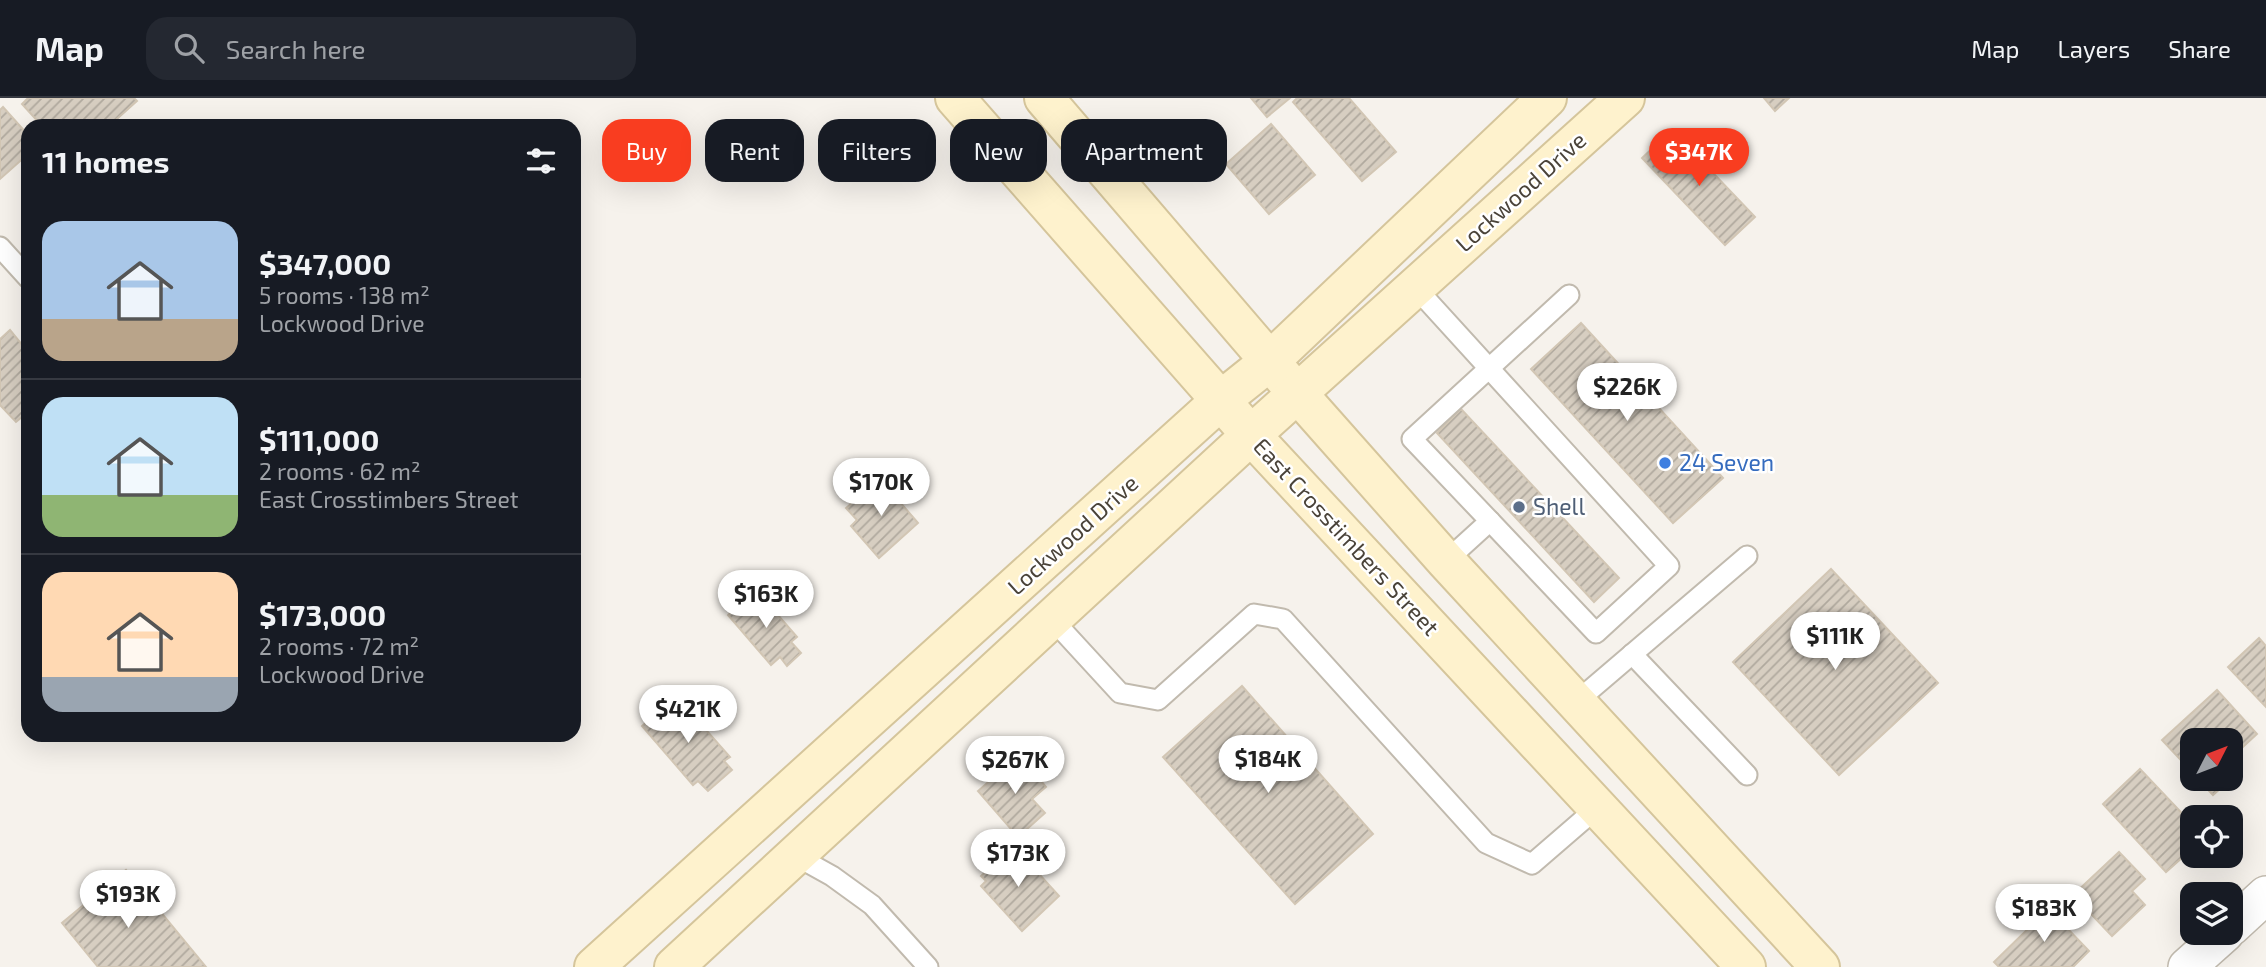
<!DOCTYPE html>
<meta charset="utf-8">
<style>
body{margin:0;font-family:"Exo 2",sans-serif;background:#242831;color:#f1f3f6;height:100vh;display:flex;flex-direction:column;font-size:26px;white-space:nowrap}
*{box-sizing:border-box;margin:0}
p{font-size:23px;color:#9ea1a6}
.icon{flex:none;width:38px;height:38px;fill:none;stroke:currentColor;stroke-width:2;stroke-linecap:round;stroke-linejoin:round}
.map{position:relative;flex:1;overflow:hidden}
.details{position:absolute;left:21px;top:21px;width:560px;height:623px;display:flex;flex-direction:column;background:#171b24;border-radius:21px;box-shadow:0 7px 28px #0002}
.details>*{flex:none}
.hud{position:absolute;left:602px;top:21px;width:665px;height:63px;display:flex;gap:14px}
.needle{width:46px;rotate:48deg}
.controls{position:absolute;left:2180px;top:630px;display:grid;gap:14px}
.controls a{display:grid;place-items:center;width:63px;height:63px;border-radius:14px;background:#171b24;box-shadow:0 7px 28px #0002;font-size:35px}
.price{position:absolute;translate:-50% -60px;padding:0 16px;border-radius:24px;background:#fff;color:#222;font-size:23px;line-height:46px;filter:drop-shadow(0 2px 4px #0008)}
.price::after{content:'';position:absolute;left:50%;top:42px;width:21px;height:16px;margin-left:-10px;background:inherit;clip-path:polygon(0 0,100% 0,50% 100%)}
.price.current{background:#f93d20;color:#fff}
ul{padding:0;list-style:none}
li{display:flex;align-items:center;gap:21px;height:175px;padding:0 21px}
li+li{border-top:2px solid #363941}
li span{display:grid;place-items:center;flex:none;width:196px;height:140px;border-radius:21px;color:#555}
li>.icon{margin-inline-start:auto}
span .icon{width:84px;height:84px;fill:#fffc;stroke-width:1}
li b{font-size:30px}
h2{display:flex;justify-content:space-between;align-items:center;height:84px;padding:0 21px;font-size:30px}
.chip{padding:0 24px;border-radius:21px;background:#171b24;box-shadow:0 7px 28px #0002;font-size:24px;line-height:63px}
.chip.current{background:#f93d20;color:#fff}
header{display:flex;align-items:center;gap:42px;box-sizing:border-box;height:98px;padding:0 35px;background:#171b24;border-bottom:2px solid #363941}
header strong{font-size:33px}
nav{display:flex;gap:38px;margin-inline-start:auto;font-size:24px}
.search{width:490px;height:63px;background:#242831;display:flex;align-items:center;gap:18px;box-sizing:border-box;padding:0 24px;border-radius:21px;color:#9ea1a6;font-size:26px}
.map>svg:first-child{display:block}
</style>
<header>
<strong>Map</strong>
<div class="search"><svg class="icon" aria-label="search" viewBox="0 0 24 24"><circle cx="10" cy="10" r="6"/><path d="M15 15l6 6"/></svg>Search here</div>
<nav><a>Map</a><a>Layers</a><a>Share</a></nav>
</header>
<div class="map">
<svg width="2266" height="869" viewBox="0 0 2266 869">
<defs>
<pattern id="building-hatch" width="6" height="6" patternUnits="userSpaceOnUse" patternTransform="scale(1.75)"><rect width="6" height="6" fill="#d7cec1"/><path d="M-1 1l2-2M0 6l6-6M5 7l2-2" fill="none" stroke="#b0a99e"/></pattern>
</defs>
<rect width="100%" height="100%" fill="#f6f2ec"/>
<!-- building -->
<g fill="url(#building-hatch)" stroke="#d2c6b4" stroke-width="2">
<polygon points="28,0 134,0 137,3 109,28 42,28 22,6"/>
<polygon points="1251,0 1290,0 1267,19"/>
<polygon points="1297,0 1349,0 1396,54 1362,83 1293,4"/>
<polygon points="1764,0 1789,0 1775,13"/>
<polygon points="3,9 28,37 28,56 0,81 0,12"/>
<polygon points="1271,26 1315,77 1269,116 1226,66"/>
<polygon points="1672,32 1755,119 1725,147 1642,60"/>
<polygon points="1581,225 1723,380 1673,425 1531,271"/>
<polygon points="10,232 28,254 28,314 16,324 0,307 0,241"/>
<polygon points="1461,311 1619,480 1594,504 1437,335"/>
<polygon points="880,381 918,425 879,460 851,428 857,422 846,410"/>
<polygon points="1831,471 1938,585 1839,677 1733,564"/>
<polygon points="757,493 797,539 791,544 801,555 787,568 780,559 771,567 728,517"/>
<polygon points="2259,540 2266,548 2266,609 2228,569"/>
<polygon points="1242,588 1373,736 1295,806 1163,659"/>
<polygon points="2217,592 2257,636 2231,660 2231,642 2193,642 2193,675 2162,642"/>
<polygon points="676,598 730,659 724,663 732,672 708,693 698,683 693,687 642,628"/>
<polygon points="1019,657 1046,689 1032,701 1045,715 1018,739 978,693"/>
<polygon points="2231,662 2241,672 2231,681"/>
<polygon points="2140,671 2193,727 2193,750 2166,774 2103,706"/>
<polygon points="2198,681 2231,681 2213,697"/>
<polygon points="1019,754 1059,798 1022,833 981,788 986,783 981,778 1006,755 1011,761"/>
<polygon points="2119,754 2145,781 2132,793 2145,807 2112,838 2073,797"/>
<polygon points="126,772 206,869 98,869 62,825"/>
<polygon points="2041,803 2089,853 2073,869 1999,869 1994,864 2034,825 2026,817"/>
</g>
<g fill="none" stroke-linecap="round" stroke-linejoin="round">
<defs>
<g id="lane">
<polyline points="0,149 28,180"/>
<polyline points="1415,189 1669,468 1596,535 1490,423"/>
<polyline points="1446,463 1490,423 1412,341 1569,197"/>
<polyline points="1052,521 1120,595 1158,602 1254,516 1283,521 1486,745 1532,766 1598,709"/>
<polyline points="1632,556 1747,677"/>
<polyline points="1576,604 1747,458"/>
<polyline points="796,758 832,778 872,807 928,869"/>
</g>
<g id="street">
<polyline points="2231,829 2266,797"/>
<polyline points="2187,869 2225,835"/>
</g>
<g id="secondary">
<polyline points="955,0 1251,337 1746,869"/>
<polyline points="1044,0 1298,296 1446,463 1820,869"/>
<polyline points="594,869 1220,303 1270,263 1547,0"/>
<polyline points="674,869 1251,337 1625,0"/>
</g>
</defs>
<!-- lane casing -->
<use href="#lane" stroke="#c1baae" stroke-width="23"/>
<!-- street casing -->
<use href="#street" stroke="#c1baae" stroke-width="40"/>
<!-- secondary casing -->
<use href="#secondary" stroke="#d5c59b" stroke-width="42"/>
<!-- lane -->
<use href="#lane" stroke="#fff" stroke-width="19"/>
<!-- street -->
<use href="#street" stroke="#fff" stroke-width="37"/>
<!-- secondary -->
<use href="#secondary" stroke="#fef2cd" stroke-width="38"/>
</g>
<!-- markers -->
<circle fill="#3f7fe0" stroke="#fff" stroke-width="2.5" cx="1665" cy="365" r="7"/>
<circle fill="#5c6f8a" stroke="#fff" stroke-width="2.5" cx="1519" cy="409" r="7"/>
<g text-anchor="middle" stroke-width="5" stroke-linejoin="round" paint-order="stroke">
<!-- street labels -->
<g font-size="23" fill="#4a4339" stroke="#fff">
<text transform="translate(1521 94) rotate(-42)" y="8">Lockwood Drive</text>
<text transform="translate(1073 437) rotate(-42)" y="8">Lockwood Drive</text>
<text transform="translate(1346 439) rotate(47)" y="8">East Crosstimbers Street</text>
</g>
<!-- shop labels -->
<g font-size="23" fill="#366cbe" stroke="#fff" text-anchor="start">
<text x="1679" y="373">24 Seven</text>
</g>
<!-- service labels -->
<g font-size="23" fill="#4e5e75" stroke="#fff" text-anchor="start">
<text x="1533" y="417">Shell</text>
</g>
</g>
</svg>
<div class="controls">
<a><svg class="needle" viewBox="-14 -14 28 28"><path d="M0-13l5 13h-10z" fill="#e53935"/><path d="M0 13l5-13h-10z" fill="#9ea1a6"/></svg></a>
<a><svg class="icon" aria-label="locate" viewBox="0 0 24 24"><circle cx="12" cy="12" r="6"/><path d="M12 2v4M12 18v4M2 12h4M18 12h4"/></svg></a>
<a><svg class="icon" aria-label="layers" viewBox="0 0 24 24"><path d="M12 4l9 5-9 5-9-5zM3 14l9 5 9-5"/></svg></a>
</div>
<b class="price current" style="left:1699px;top:90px">$347K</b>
<b class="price" style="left:1627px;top:325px">$226K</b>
<b class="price" style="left:881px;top:420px">$170K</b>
<b class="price" style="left:766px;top:532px">$163K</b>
<b class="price" style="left:1835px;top:574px">$111K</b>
<b class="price" style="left:688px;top:647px">$421K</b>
<b class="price" style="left:1268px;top:697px">$184K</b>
<b class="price" style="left:1015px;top:698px">$267K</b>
<b class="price" style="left:1018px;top:791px">$173K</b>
<b class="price" style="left:128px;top:832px">$193K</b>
<b class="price" style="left:2044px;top:846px">$183K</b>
<div class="hud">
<a class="chip current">Buy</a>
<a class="chip">Rent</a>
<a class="chip">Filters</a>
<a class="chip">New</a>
<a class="chip">Apartment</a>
</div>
<section class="details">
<h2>11 homes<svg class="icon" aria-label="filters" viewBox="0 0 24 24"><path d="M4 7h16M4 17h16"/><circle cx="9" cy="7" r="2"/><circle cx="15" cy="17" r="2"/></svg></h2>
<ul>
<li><span style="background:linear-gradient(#a9c7e8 70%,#b9a48a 0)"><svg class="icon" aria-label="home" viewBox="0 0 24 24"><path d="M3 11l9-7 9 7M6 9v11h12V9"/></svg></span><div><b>$347,000</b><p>5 rooms · 138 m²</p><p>Lockwood Drive</p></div></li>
<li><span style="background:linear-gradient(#bfe0f5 70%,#8fb573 0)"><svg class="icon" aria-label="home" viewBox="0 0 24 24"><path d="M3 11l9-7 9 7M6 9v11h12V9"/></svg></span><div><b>$111,000</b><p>2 rooms · 62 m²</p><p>East Crosstimbers Street</p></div></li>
<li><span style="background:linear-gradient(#ffd9b3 75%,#9aa5b1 0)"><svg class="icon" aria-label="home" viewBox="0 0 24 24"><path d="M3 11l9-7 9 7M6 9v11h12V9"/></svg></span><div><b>$173,000</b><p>2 rooms · 72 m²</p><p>Lockwood Drive</p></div></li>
</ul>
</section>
</div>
